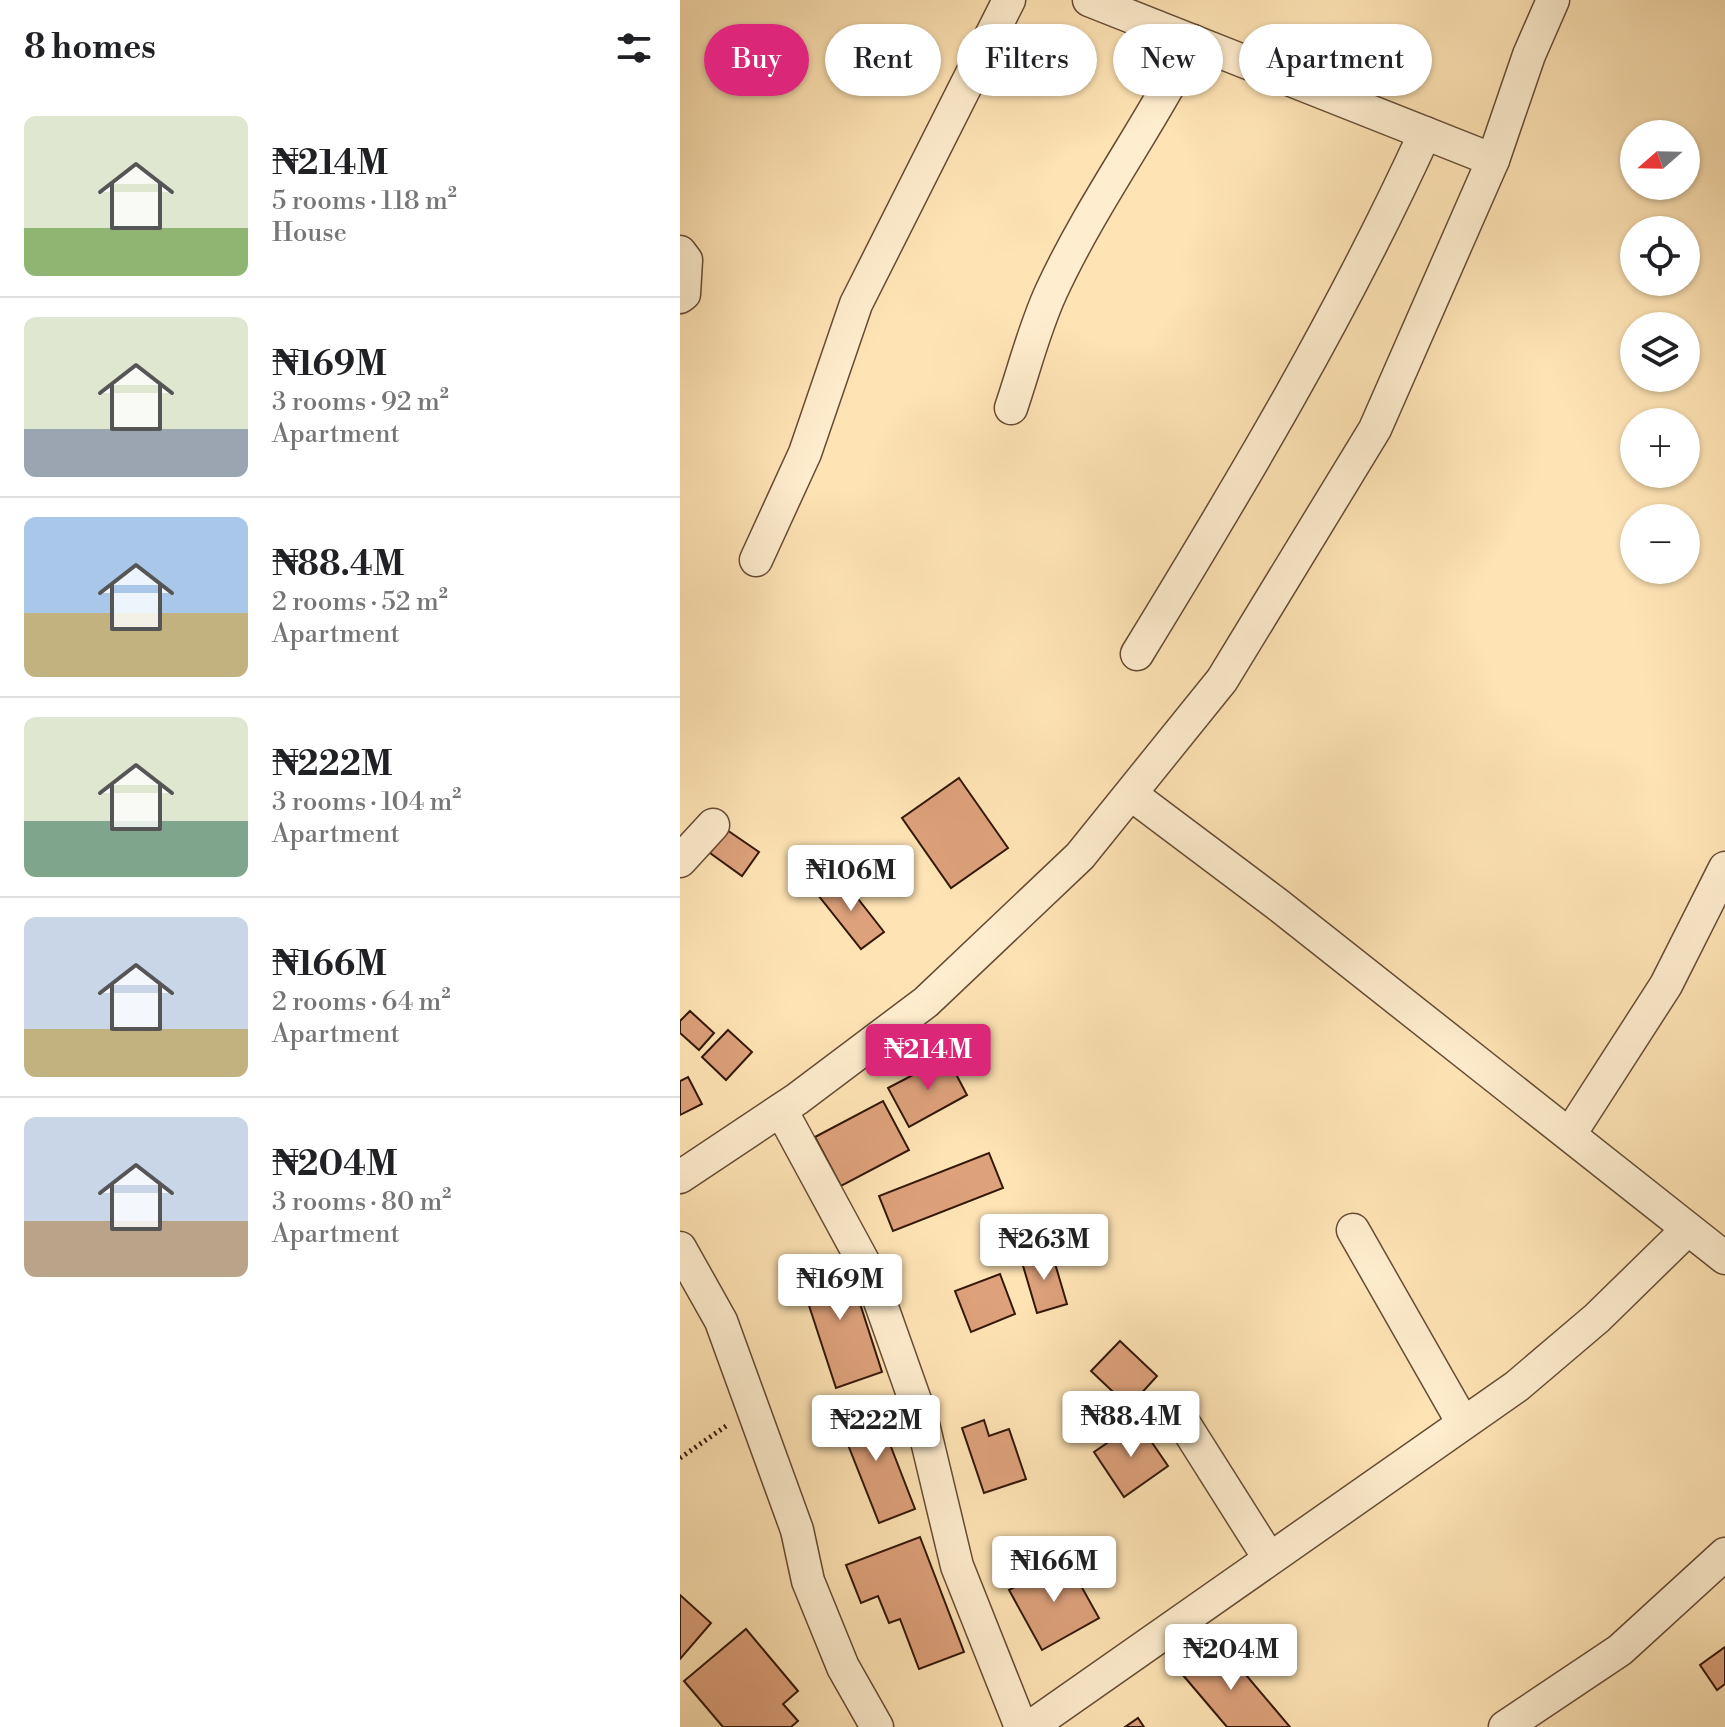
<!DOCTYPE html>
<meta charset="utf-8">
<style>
body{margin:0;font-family:"Libre Bodoni",serif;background:#f2f2f2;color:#202124;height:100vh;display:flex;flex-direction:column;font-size:30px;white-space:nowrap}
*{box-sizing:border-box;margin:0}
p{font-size:26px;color:#757577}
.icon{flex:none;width:44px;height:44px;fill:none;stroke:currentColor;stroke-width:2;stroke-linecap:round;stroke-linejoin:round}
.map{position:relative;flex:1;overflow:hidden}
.side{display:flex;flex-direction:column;background:#fff;width:680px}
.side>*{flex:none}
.top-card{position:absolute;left:24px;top:24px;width:760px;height:72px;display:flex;gap:16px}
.needle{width:52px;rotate:250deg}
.fabs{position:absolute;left:940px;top:120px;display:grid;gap:16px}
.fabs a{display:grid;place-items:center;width:80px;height:80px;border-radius:50%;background:#fff;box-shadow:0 2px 6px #0004;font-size:40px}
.price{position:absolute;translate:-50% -68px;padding:0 18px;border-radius:8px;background:#fff;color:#222;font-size:26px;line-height:52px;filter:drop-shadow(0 2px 4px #0008)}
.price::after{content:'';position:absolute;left:50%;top:48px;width:24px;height:18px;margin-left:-12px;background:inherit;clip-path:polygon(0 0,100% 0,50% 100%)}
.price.selected{background:#db2777;color:#fff}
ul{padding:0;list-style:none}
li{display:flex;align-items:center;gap:24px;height:200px;padding:0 24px}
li+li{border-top:2px solid #e0e0e0}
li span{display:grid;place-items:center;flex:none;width:224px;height:160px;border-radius:12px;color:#555}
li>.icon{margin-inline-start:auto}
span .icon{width:96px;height:96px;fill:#fffc;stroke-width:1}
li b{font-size:34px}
h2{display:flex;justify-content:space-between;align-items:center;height:96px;padding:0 24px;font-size:34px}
.chip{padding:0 28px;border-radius:36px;background:#fff;box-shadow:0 2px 6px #0004;font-size:28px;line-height:72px}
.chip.selected{background:#db2777;color:#fff}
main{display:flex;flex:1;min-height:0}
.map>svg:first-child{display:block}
</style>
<main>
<section class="side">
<h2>8 homes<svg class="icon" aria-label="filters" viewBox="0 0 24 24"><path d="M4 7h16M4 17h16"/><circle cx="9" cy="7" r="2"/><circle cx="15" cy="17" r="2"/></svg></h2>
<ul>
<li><span style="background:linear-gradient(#dfe7d0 70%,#8fb573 0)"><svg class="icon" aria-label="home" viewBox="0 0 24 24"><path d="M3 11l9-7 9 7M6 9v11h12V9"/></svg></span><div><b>₦214M</b><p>5 rooms · 118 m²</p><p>House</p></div></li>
<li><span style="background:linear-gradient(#dfe7d0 70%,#9aa5b1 0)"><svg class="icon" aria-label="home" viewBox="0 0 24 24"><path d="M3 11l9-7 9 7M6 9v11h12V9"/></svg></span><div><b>₦169M</b><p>3 rooms · 92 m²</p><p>Apartment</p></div></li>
<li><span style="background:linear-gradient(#a9c7e8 60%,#c2b280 0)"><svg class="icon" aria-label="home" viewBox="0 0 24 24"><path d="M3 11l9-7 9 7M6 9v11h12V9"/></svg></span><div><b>₦88.4M</b><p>2 rooms · 52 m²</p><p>Apartment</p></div></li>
<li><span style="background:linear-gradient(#dfe7d0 65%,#7fa58c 0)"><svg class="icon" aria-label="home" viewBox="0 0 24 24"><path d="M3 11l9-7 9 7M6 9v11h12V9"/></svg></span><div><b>₦222M</b><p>3 rooms · 104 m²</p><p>Apartment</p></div></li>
<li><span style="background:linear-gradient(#c9d6e8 70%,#c2b280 0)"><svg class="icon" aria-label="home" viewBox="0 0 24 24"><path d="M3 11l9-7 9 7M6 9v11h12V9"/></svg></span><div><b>₦166M</b><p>2 rooms · 64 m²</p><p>Apartment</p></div></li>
<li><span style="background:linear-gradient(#c9d6e8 65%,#b9a48a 0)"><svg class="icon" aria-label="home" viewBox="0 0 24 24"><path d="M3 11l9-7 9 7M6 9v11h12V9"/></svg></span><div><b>₦204M</b><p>3 rooms · 80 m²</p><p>Apartment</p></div></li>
</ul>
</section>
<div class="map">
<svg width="1045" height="1727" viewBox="0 0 1045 1727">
<rect width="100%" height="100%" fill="#fee3b4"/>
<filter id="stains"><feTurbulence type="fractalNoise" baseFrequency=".0025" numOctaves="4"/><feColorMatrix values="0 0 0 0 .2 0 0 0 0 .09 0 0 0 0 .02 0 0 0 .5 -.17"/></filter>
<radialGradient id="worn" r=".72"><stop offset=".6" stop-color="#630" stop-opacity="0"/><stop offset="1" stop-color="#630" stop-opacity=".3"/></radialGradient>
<!-- building -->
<g fill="#dda17b" stroke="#33180a" stroke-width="2">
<polygon points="279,778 328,848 271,888 222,818"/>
<polygon points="47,830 79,852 62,876 30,853"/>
<polygon points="161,877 204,932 181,949 138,895"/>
<polygon points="10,1011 34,1033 19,1050 0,1033 0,1021"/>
<polygon points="48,1030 72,1052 46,1080 22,1057"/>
<polygon points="267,1057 287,1095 229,1127 208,1088"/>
<polygon points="8,1077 22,1104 0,1115 0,1081"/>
<polygon points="203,1101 229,1150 161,1186 135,1137"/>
<polygon points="309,1153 323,1188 213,1231 199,1196"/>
<polygon points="371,1250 387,1304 357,1313 341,1259"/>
<polygon points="165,1257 202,1372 156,1388 118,1272"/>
<polygon points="320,1274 335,1314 291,1332 275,1291"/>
<polygon points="440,1341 477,1376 449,1407 411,1371"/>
<polygon points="194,1403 235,1509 199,1523 157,1417"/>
<polygon points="304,1420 309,1436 329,1429 346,1479 304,1493 282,1428"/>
<polygon points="458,1422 488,1466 444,1497 414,1452"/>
<polygon points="240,1537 284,1652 239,1669 220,1619 209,1623 198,1596 181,1603 166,1565"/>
<polygon points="386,1559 419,1618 362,1650 329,1590"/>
<polygon points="0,1595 31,1623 0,1659"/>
<polygon points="66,1629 118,1691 103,1704 118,1721 111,1727 43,1727 4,1681"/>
<polygon points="539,1643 610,1727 547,1727 502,1674"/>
<polygon points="1045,1647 1045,1684 1037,1690 1020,1665"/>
<polygon points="458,1718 464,1727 445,1727"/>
</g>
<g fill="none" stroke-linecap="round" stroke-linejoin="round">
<defs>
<g id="minor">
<polyline points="409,0 813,160"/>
<polyline points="0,252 6,260 4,294 0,297"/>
<path d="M331 408C344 370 354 329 371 292 411 205 469 127 513 41"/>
<polyline points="76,560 125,453 176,304 329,0"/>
<path d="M457 654C561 484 662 315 745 133"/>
<polyline points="452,795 597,904 1045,1258"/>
<polyline points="0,861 33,825"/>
<polyline points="101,1110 191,1276 242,1420 277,1566 341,1727"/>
<polyline points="890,1134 986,985 1045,868"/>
<polyline points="0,1177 117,1099 246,1002 400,856 542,680 695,429 813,160 849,55 873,0"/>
<polyline points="673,1230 783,1423"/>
<polyline points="0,1248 41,1321 117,1530 128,1581 163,1667 197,1727"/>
<polyline points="500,1417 589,1558"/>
<polyline points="350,1727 837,1386 917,1318 1007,1230"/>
<polyline points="825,1727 940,1650 1045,1554"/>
</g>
</defs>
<!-- minor casing -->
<use href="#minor" stroke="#664b34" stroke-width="35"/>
<!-- path -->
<polyline stroke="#33180a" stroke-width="5" stroke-dasharray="2 4" stroke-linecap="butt" points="0,1458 49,1424"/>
<!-- minor -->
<use href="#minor" stroke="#feedce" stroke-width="32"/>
</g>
<rect width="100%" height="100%" filter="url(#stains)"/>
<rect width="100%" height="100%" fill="url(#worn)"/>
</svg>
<div class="fabs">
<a><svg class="needle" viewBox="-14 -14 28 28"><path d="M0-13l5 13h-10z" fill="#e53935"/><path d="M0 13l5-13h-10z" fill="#757577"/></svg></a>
<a><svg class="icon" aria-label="locate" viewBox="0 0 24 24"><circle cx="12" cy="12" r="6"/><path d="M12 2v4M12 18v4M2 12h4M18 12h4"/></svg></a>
<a><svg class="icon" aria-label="layers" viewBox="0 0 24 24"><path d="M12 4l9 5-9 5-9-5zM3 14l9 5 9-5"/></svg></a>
<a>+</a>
<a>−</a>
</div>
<b class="price" style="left:171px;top:913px">₦106M</b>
<b class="price selected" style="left:248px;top:1092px">₦214M</b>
<b class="price" style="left:364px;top:1282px">₦263M</b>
<b class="price" style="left:160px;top:1322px">₦169M</b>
<b class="price" style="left:451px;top:1459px">₦88.4M</b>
<b class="price" style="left:196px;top:1463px">₦222M</b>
<b class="price" style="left:374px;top:1604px">₦166M</b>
<b class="price" style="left:551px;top:1692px">₦204M</b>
<div class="top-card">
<a class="chip selected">Buy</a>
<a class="chip">Rent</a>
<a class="chip">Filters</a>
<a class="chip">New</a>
<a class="chip">Apartment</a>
</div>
</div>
</main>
